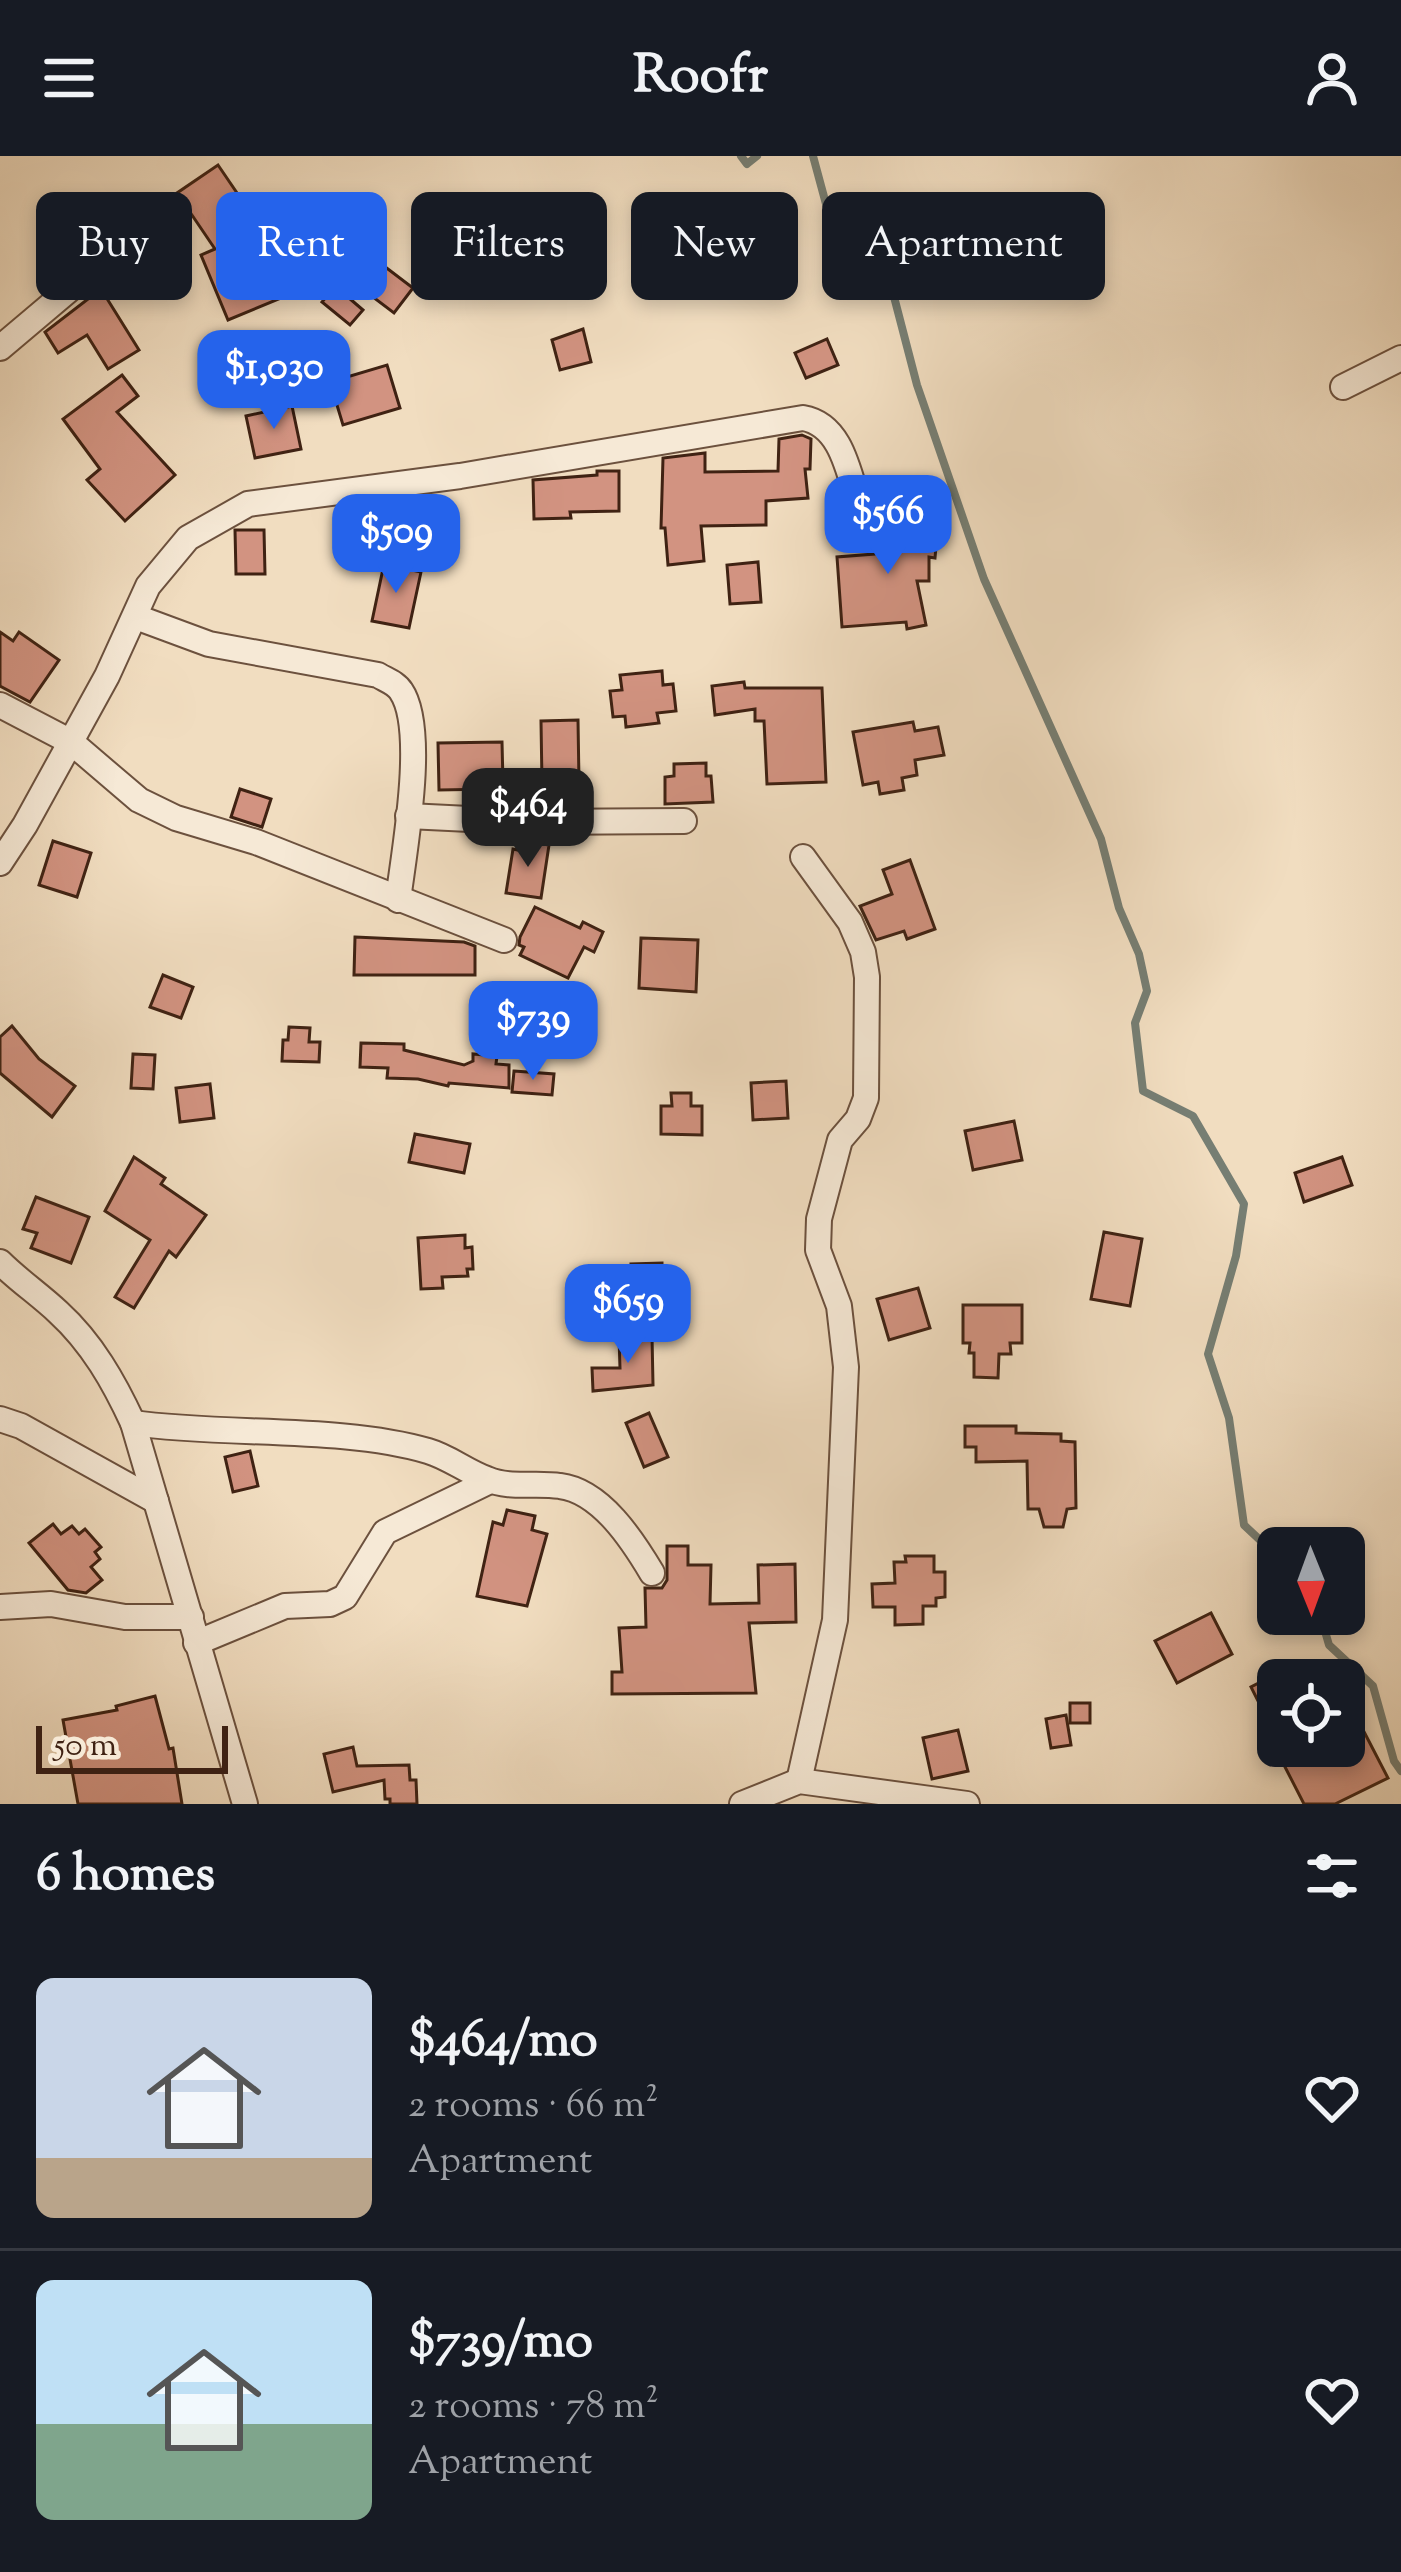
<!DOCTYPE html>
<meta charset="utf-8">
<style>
body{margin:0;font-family:"Sorts Mill Goudy",serif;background:#20242c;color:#f1f3f6;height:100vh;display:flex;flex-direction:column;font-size:45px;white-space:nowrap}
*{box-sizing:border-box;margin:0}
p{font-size:39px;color:#9ea1a6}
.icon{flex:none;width:66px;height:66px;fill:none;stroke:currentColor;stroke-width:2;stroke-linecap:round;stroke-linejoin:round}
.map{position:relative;height:1648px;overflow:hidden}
.panel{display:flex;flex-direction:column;background:#171b24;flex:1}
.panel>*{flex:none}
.hud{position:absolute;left:36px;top:36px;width:1329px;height:108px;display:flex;gap:24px}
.needle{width:78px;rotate:179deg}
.tools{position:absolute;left:1257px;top:1371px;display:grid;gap:24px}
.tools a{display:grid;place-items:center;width:108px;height:108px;border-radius:18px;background:#171b24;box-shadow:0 6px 18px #0003;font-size:60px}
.scale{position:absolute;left:36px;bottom:30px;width:192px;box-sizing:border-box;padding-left:12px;border:6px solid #3f2213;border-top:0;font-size:33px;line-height:42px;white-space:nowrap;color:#3f2213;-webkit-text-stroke:9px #f6e9d6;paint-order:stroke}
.price{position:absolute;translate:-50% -102px;padding:0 27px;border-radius:24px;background:#2563eb;color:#fff;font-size:39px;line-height:78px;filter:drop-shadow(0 3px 6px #0008)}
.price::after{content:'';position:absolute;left:50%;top:72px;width:36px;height:27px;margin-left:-18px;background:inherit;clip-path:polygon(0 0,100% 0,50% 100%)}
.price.selected{background:#222;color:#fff}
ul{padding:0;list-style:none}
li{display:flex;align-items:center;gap:36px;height:300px;padding:0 36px}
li+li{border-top:3px solid #363941}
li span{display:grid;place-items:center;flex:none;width:336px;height:240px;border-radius:18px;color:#555}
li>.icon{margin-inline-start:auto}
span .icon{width:144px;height:144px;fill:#fffc;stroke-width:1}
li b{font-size:51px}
h2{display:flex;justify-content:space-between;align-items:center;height:144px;padding:0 36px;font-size:51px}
.pill{padding:0 42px;border-radius:18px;background:#171b24;box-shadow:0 6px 18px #0003;font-size:42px;line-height:108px}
.pill.selected{background:#2563eb;color:#fff}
header{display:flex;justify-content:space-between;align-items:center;height:156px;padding:0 36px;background:#171b24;font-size:54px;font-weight:800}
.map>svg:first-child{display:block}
</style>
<header><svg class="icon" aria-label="menu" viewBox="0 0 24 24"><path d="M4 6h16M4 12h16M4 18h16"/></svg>Roofr<svg class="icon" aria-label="person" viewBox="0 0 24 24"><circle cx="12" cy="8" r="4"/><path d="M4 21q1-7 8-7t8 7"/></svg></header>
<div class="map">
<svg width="1401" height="1648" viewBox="0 0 1401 1648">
<rect width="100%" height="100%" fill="#f1ddc0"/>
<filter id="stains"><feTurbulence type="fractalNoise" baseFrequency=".00167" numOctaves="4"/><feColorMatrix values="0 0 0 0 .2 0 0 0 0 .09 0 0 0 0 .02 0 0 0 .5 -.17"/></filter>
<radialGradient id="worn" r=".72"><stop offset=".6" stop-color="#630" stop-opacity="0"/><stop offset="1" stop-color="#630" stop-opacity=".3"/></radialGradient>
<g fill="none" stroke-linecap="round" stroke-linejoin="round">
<!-- stream -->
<g stroke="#767e73" stroke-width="8">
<polyline points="741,0 747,8 757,0"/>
<polyline points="813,0 833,74 886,110 917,229 984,423 1101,683 1119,752 1139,798 1147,835 1135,867 1143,935 1193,960 1244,1048 1236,1100 1208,1198 1229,1262 1244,1369 1278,1401"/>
<polyline points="1320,1458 1329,1489 1373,1530 1394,1605 1401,1615"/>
</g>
</g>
<!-- building -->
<g fill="#d29381" stroke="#3f2213" stroke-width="3">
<polygon points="218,9 252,59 286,140 228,164 201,99 215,93 177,37"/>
<polygon points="384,110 413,132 394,157 365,135"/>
<polygon points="335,130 363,154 350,169 322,146"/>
<polygon points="101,133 139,194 108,213 87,179 58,197 45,176"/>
<polygon points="583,173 591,206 560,214 552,184"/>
<polygon points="827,183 838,209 806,222 795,197"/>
<polygon points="387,209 400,252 343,269 330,226"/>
<polygon points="122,219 138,240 117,256 175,319 125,365 87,324 100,313 63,263"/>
<polygon points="292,250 301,293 255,302 246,260"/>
<polygon points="802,279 811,283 810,313 805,313 808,342 766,345 766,369 701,370 704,405 668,409 665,372 661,372 663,302 705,297 705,316 778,315 779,283"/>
<polygon points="597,315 619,315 619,355 570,356 571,362 534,363 533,324 597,319"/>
<polygon points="872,368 938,368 935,402 929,401 929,425 917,425 926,469 907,473 906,466 842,471 837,401 874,398"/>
<polygon points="235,374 264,374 265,418 236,418"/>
<polygon points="758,406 761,446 730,448 727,409"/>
<polygon points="384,408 421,416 409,472 372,465"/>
<polygon points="0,476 13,485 19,476 59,504 30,546 0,530"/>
<polygon points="662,515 663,529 673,528 676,555 657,557 659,567 626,571 625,560 613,561 610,535 622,534 620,519"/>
<polygon points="744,526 745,532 822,532 826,626 767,628 764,565 755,565 755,553 715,559 712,530"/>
<polygon points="578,564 579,626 542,627 541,565"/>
<polygon points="913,566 915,575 938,571 944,599 915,604 917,619 902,622 904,634 880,638 878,626 863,629 853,576"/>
<polygon points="502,586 503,627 516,627 516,648 494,648 494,633 439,634 438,587"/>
<polygon points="706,607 706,620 711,620 713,646 665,648 665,621 674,620 674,608"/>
<polygon points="240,633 271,643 262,671 231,661"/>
<polygon points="53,685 91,697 77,741 39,729"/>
<polygon points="523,685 549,689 541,742 506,737 513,693 522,695"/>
<polygon points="910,704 935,773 907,783 904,775 876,784 860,750 892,738 883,714"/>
<polygon points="535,751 580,772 583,766 603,776 594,796 584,791 568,822 520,799 524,791 519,789 520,781"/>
<polygon points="355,781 464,786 475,790 475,819 354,819"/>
<polygon points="641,782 698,784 696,836 639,832"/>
<polygon points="163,819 193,831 181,862 150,851"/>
<polygon points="12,870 39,903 75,930 52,961 0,917 0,881"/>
<polygon points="289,871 310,872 309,886 320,886 319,906 282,905 283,884 288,884"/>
<polygon points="361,887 404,888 404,894 464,909 473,905 473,898 497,900 496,908 509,909 509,932 449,927 448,930 418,923 387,922 388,912 360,911"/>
<polygon points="133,898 155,899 153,933 131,932"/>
<polygon points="514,915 554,918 552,939 512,936"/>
<polygon points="786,925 788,962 753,964 751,927"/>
<polygon points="210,928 214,962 180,966 176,932"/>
<polygon points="671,937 691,937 691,950 702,950 702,979 661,978 661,950 672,950"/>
<polygon points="1014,965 1022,1004 973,1014 965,975"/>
<polygon points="415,978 470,988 464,1017 409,1006"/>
<polygon points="134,1001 165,1022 161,1028 206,1059 176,1101 169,1095 134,1152 115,1141 150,1084 105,1055"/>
<polygon points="1342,1001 1352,1029 1304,1046 1295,1017"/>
<polygon points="36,1041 89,1061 71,1107 31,1092 37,1077 23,1073"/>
<polygon points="1104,1076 1142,1083 1130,1150 1091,1143"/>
<polygon points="465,1079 465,1092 472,1091 473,1113 467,1113 468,1120 442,1121 443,1132 421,1133 418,1082"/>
<polygon points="662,1107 663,1176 633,1178 631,1108"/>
<polygon points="918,1132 930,1172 889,1184 877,1143"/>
<polygon points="963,1149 1022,1149 1022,1187 1010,1187 1011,1198 999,1198 998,1222 974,1221 974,1197 969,1197 970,1187 963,1187"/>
<polygon points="652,1180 653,1229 593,1235 592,1212 620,1212 619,1181"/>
<polygon points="649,1257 668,1301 644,1311 626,1267"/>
<polygon points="965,1270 1016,1270 1016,1277 1061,1278 1061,1285 1075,1286 1076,1352 1067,1353 1063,1371 1044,1371 1039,1353 1028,1353 1027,1305 976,1306 976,1291 965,1291"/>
<polygon points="250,1295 258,1330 233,1336 225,1301"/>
<polygon points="507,1354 535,1360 532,1374 547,1378 527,1450 477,1440 493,1366 503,1369"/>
<polygon points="53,1368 61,1378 72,1370 79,1378 85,1373 101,1391 95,1396 100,1403 91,1411 102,1424 86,1437 68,1434 29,1387"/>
<polygon points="667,1390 688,1390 688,1409 711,1409 710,1448 759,1447 758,1409 795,1408 796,1466 749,1467 756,1537 612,1538 612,1516 622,1516 619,1472 646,1471 645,1432 662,1432 667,1424"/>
<polygon points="905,1400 934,1400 934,1416 945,1416 945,1441 936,1442 936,1450 923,1450 923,1468 895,1469 895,1451 873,1451 872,1428 895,1427 894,1406 906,1406"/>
<polygon points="1211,1457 1232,1498 1177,1527 1155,1485"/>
<polygon points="1278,1517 1278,1585 1251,1531"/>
<polygon points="155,1540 169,1593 173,1592 182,1648 78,1648 63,1564 117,1554 116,1550"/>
<rect x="1070" y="1547" width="20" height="20"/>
<polygon points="1066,1559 1071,1589 1051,1592 1046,1563"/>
<polygon points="1360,1568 1388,1622 1335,1648 1304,1648 1283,1607 1288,1604 1281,1590 1344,1590 1344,1576"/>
<polygon points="958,1574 968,1615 932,1623 923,1582"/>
<polygon points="353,1591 357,1610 409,1609 410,1624 416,1624 417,1648 390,1648 390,1643 385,1643 384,1624 333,1636 324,1598"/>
</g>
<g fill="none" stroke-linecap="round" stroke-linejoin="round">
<defs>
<g id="minor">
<polyline points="0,192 154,62"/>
<polyline points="1343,231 1401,202"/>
<path d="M136 461 209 488 378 519C386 524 396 527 401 535 427 573 404 696 398 744"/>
<polyline points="0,549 71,586 139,644 176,662 256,686 504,784"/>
<polyline points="408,660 530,666 684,665"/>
<path d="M0 707 25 669 107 520 148 430 188 382 248 348 460 320 803 262C838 268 847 308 856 339"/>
<path d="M0 1106C18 1124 40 1139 58 1156 92 1187 114 1226 133 1267L245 1648"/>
<polyline points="0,1263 21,1270 156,1345"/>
<path d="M133 1267C225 1280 343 1270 428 1295 449 1301 467 1316 487 1323 510 1333 536 1326 560 1330 601 1335 633 1385 652 1417"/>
<polyline points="0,1451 51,1448 125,1461 191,1461"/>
<polyline points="196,1487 285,1450 330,1448 345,1441 385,1376 490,1325"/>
<polyline points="799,1625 835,1464 846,1211 839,1150 818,1094 819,1063 840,984 858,963 866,942 867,821 863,796 850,766 803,701"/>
<polyline points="742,1648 799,1625 967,1648"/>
</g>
</defs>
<!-- minor casing -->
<use href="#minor" stroke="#6c513e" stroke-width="28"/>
<!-- minor -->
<use href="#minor" stroke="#f6e9d6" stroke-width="24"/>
</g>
<rect width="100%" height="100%" filter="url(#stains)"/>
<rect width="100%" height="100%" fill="url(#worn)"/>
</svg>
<div class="tools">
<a><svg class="needle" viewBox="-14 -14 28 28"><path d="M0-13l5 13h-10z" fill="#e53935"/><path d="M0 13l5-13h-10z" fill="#9ea1a6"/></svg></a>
<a><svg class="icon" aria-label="locate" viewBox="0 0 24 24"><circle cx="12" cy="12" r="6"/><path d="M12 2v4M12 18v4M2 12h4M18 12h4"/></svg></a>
</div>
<div class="scale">50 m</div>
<b class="price" style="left:274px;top:276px">$1,030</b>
<b class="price" style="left:888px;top:421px">$566</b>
<b class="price" style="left:396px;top:440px">$509</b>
<b class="price selected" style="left:528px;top:714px">$464</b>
<b class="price" style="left:533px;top:927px">$739</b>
<b class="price" style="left:628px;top:1210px">$659</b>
<div class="hud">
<a class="pill">Buy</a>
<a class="pill selected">Rent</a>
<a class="pill">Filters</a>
<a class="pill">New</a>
<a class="pill">Apartment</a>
</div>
</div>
<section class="panel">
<h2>6 homes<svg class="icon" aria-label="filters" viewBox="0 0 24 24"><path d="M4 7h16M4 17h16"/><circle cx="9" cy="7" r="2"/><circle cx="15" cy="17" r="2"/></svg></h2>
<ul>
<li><span style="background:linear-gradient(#c9d6e8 75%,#b9a48a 0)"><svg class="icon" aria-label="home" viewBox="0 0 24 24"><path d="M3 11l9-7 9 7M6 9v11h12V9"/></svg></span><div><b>$464/mo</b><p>2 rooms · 66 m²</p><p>Apartment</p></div><svg class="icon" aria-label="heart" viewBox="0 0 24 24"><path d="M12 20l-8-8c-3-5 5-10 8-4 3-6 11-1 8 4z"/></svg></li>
<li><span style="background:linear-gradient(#bfe0f5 60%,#7fa58c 0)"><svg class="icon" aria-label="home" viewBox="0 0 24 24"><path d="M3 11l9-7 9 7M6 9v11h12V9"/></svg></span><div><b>$739/mo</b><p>2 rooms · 78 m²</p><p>Apartment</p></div><svg class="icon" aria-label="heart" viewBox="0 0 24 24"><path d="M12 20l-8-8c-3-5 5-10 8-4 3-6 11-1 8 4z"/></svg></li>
</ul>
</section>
